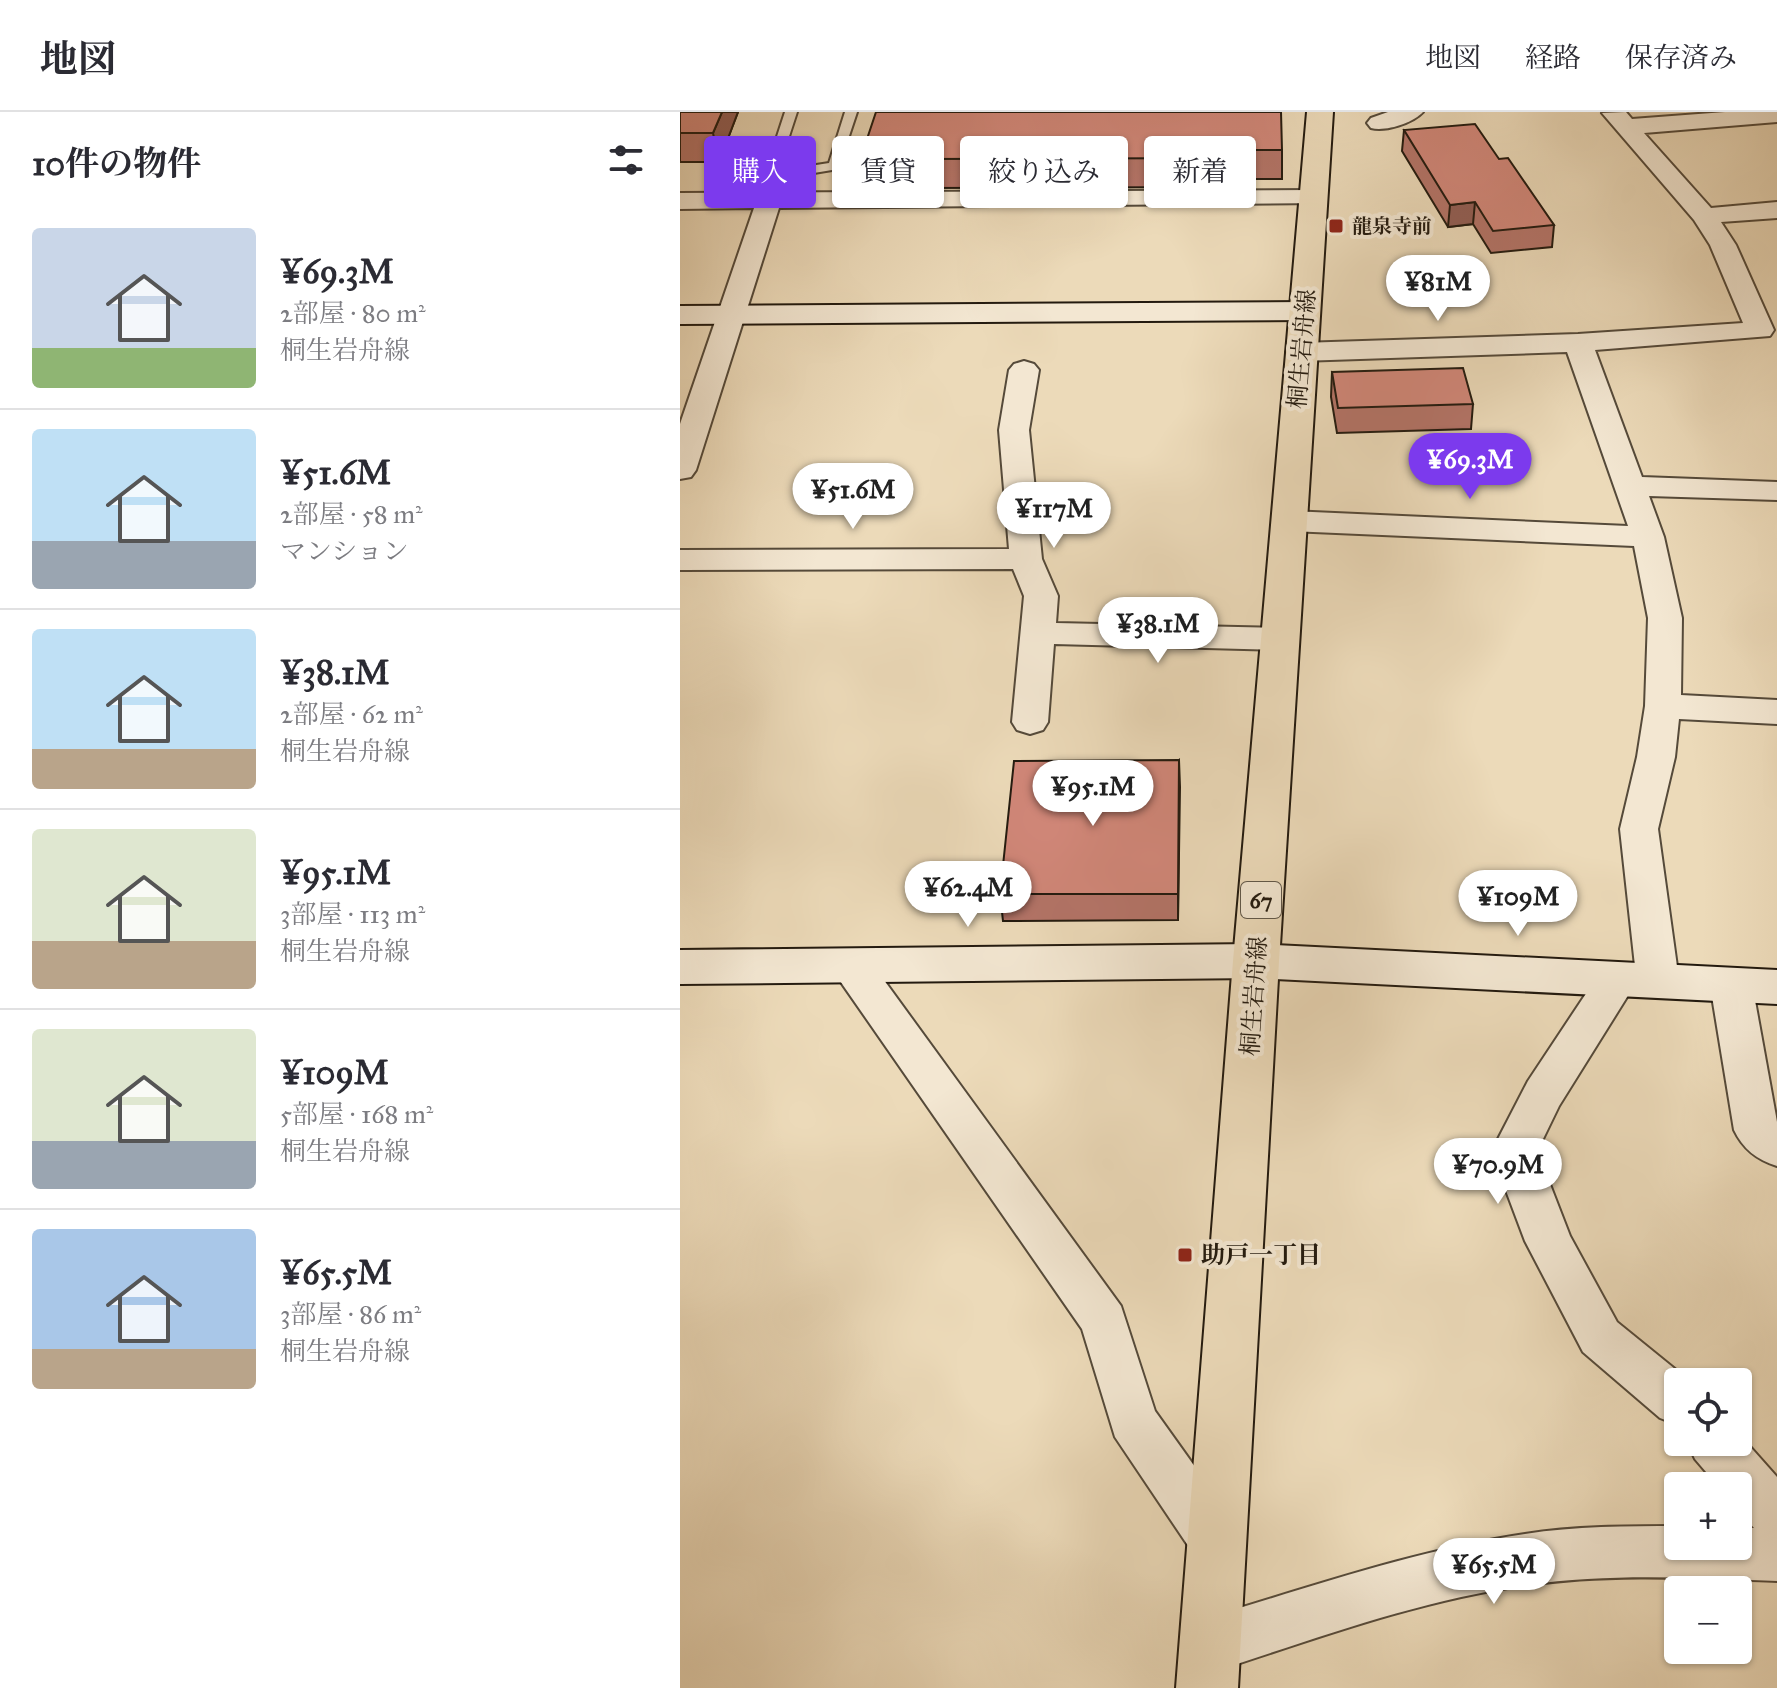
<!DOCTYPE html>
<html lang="ja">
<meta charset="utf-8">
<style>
body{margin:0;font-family:"IM FELL Great Primer","Noto Serif JP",serif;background:#f7f7f7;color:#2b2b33;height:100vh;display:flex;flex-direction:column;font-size:30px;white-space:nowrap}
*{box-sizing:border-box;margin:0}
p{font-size:26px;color:#7c7c81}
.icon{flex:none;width:44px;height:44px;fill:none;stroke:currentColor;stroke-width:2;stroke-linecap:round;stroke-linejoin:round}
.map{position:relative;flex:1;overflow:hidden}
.sheet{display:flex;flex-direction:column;background:#fff;width:680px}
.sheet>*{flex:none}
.hud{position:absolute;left:24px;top:24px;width:760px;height:72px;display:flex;gap:16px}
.buttons{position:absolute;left:984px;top:1256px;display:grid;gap:16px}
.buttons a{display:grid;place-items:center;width:88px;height:88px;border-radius:8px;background:#fff;box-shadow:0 2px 6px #0004;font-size:40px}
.price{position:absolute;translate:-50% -68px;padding:0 18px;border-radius:28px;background:#fff;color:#222;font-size:26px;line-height:52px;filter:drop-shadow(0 2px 4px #0008)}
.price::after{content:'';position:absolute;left:50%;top:48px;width:24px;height:18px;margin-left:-12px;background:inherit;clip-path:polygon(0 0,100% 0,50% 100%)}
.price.selected{background:#7c3aed;color:#fff}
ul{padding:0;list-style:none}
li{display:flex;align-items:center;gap:24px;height:200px;padding:0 32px}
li+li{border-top:2px solid #e1e1e2}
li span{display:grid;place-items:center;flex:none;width:224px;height:160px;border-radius:8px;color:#555}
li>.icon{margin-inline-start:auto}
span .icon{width:96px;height:96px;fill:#fffc;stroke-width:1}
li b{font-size:34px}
h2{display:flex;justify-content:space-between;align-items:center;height:96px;padding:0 32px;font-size:34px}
.chip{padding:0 28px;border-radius:8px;background:#fff;box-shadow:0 2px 6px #0004;font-size:28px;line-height:72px}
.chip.selected{background:#7c3aed;color:#fff}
header{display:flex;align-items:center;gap:48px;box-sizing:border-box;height:112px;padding:0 40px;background:#fff;border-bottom:2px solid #e1e1e2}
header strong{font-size:38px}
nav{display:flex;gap:44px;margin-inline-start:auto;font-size:28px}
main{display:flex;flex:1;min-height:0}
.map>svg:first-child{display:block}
</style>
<header>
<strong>地図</strong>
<nav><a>地図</a><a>経路</a><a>保存済み</a></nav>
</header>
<main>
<section class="sheet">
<h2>10件の物件<svg class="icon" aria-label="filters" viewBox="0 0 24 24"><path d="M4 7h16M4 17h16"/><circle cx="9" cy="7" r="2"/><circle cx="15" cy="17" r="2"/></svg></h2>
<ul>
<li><span style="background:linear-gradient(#c9d6e8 75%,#8fb573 0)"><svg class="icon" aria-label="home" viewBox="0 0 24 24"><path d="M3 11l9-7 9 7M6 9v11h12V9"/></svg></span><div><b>¥69.3M</b><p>2部屋 · 80 m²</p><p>桐生岩舟線</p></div></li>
<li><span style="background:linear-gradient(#bfe0f5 70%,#9aa5b1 0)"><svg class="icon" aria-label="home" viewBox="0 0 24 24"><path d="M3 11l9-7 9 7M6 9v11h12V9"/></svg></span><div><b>¥51.6M</b><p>2部屋 · 58 m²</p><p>マンション</p></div></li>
<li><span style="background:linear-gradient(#bfe0f5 75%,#b9a48a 0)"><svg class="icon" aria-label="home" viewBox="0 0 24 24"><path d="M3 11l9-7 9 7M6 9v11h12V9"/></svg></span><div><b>¥38.1M</b><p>2部屋 · 62 m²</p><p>桐生岩舟線</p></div></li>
<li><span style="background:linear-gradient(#dfe7d0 70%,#b9a48a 0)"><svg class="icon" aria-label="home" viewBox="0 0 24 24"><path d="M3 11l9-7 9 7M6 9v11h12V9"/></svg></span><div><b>¥95.1M</b><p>3部屋 · 113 m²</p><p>桐生岩舟線</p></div></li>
<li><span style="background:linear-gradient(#dfe7d0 70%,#9aa5b1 0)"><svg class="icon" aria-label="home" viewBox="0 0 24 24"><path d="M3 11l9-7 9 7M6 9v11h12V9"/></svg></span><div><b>¥109M</b><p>5部屋 · 168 m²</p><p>桐生岩舟線</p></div></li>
<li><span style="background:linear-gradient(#a9c7e8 75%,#b9a48a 0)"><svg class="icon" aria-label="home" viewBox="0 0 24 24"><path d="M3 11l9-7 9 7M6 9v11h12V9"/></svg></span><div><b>¥65.5M</b><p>3部屋 · 86 m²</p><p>桐生岩舟線</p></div></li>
</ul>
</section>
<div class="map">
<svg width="1097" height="1576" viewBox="0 0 1097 1576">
<rect width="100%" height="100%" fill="#ecdab9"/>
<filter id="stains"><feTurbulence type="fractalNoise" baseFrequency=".0025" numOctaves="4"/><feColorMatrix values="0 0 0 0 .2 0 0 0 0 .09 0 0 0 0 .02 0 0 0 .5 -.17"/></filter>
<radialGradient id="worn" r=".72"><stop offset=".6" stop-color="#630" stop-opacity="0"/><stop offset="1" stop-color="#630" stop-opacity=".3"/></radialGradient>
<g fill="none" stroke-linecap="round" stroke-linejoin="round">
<defs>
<polygon id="lane" points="105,0 117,0 101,49 104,58 149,51 165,0 177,0 158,57 104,66 95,89 89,93 83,89 93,63 89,49"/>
<g id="street">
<path d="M708 0H743C733 11 705 20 691 16L687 11 691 6Z"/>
<polygon points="946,0 952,7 1045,0 1097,0 1097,10 964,21 1031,96 1097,90 1097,106 1041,110 1056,133 1094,218 1090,224 915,238 962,365 1097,370 1097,388 969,384 984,425 1002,506 1001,583 1097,588 1097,612 999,607 995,645 978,717 999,869 993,880 978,885 963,880 957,869 879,994 863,1027 859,1044 890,1124 937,1210 1011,1270 998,1270 998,1313 980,1306 903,1240 845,1129 813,1044 818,1027 848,969 923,856 938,851 953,856 956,863 940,717 957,645 965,594 968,506 954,434 610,419 599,416 594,409 599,402 610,399 948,414 887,240 620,249 610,246 606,240 610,234 620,231 898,222 1063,211 1030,133 1014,108 922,1"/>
<polygon points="633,78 642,81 646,86 642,91 99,96 16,358 11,365 0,367 0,312 74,96 0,97 0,81"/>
<polygon points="344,249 354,252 359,258 349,318 362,447 378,484 376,511 601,516 613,519 618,527 613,535 601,538 374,532 368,610 363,618 350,622 337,618 332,610 344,484 333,457 0,458 0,438 329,437 319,318 329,258 334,252"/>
<polygon points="170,838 185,842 441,1194 475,1299 555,1411 563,1429 555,1447 536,1454 517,1447 435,1325 402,1217 149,853 155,842"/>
<path d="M1051 856 1066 861 1072 872 1097 1010V1054C1077 1048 1063 1037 1054 1018L1030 872 1036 861Z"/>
<path d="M1058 1321 1097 1365V1469C1014 1466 930 1461 847 1473 739 1488 634 1527 530 1561L510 1553 502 1533 510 1513 530 1505C634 1474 737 1438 845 1422 895 1414 947 1414 998 1414V1434H1058V1416H1074L1058 1398V1374H1038L1015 1347 1007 1330H1058Z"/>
</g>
<g id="secondary">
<polygon points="625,190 636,193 640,199 636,205 625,208 0,212 0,194"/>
<polygon points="576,832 1097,858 1097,892 576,866 0,872 0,838"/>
</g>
<polygon id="primary" points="627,0 653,0 599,849 558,1576 496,1576 553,849"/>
</defs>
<!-- lane casing -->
<use href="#lane" stroke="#554a3a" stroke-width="4"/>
<!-- street casing -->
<use href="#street" stroke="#554a3a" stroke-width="4"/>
<!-- secondary casing -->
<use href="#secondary" stroke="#231a0f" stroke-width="4"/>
<!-- primary casing -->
<use href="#primary" stroke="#231a0f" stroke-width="4"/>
<!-- lane -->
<use href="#lane" fill="#f3e7d2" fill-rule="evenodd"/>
<!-- street -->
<use href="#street" fill="#f3e7d2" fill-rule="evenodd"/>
<!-- secondary -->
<use href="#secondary" fill="#f3e7d2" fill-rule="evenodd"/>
<!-- primary -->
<use href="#primary" fill="#ecdab9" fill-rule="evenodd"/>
</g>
<!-- wall -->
<g fill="#b47468" stroke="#231a0f" stroke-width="2">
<polygon points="0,0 58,0 39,50 0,50"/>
<polygon points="724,18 819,47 874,113 872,135 811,141 793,112 768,115 722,39"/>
<polygon points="185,33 602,38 602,67 545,67 545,75 242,76 241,68 197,68 196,62 189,62"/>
<polygon points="652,260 793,292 791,317 657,321 651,285"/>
<polygon points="499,648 498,808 323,809 320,782"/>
</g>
<!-- shaded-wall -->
<g fill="#925e55" stroke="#231a0f" stroke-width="2">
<polygon points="42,0 58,0 39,50 33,21"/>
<polygon points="795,90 793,112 768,115 770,93"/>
<polygon points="499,648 500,675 498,808 498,782"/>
</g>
<!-- building -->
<g fill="#d18779" stroke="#231a0f" stroke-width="2">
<polygon points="0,0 42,0 33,21 0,21"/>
<polygon points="196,0 601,0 602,38 545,38 545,46 238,47 240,39 193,39 195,33 185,33"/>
<polygon points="795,12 819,47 828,46 874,113 813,119 795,90 770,93 724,18"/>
<polygon points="783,256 793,292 658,296 652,260"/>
<polygon points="499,648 498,782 320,782 334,649"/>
</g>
<!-- markers -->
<g fill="#8f2418" stroke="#f3e7d2" stroke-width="3">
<rect x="648" y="106" width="16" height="16" rx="4"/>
<rect x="497" y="1135" width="16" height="16" rx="4"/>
</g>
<g text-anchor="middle" stroke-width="8" stroke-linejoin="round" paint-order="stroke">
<!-- far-poi labels -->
<g font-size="20" font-weight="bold" fill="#231a0f" stroke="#f3e7d2" text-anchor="start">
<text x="672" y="121">龍泉寺前</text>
</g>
<!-- shield labels -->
<rect fill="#f3e7d2" stroke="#61584a" stroke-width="2" x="561" y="770" width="40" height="36" rx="6"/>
<g font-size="22" font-weight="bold" fill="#231a0f">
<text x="581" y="796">67</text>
</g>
<!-- street labels -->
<g font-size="24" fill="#231a0f" stroke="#f3e7d2">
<text transform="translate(622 237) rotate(-85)" y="8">桐生岩舟線</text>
<text transform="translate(574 884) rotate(-86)" y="8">桐生岩舟線</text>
</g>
<!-- poi labels -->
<g font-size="24" font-weight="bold" fill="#231a0f" stroke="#f3e7d2" text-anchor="start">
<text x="521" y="1151">助戸一丁目</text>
</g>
</g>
<rect width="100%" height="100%" filter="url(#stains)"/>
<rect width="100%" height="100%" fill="url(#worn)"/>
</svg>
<div class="buttons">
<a><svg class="icon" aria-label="locate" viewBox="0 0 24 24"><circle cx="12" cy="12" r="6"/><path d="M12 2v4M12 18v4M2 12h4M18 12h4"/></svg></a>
<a>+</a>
<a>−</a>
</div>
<b class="price" style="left:758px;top:211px">¥81M</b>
<b class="price selected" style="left:790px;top:389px">¥69.3M</b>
<b class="price" style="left:173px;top:419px">¥51.6M</b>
<b class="price" style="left:374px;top:438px">¥117M</b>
<b class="price" style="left:478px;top:553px">¥38.1M</b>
<b class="price" style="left:413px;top:716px">¥95.1M</b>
<b class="price" style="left:288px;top:817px">¥62.4M</b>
<b class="price" style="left:838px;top:826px">¥109M</b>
<b class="price" style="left:818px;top:1094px">¥70.9M</b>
<b class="price" style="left:814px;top:1494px">¥65.5M</b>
<div class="hud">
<a class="chip selected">購入</a>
<a class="chip">賃貸</a>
<a class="chip">絞り込み</a>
<a class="chip">新着</a>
</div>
</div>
</main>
